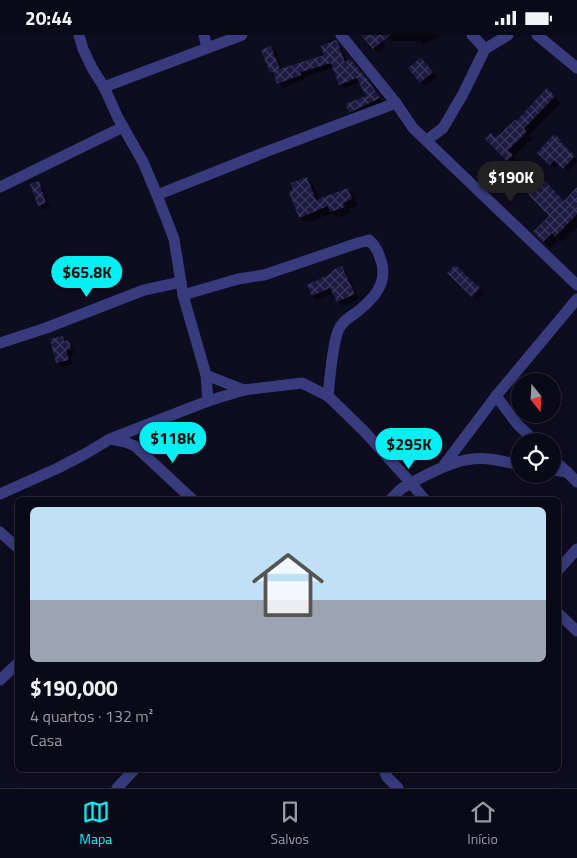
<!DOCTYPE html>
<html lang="pt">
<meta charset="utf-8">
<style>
body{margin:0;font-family:"Titillium Web",sans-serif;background:#181724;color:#f1f3f6;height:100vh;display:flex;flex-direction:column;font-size:19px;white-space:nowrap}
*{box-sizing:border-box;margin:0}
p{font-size:16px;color:#999aa1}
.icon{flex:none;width:28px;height:28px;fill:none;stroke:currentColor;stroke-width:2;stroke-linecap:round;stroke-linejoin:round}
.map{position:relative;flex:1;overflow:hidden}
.panel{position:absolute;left:15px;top:462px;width:546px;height:275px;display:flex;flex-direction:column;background:#0a0917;border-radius:8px;box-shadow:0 2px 12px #0003,0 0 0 1px #2a2a36}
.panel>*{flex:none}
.needle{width:32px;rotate:162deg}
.fabs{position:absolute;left:511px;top:338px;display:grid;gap:10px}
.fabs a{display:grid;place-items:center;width:50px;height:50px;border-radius:50%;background:#0a0917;box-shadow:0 2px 12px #0003,0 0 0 1px #2a2a36;font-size:25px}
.price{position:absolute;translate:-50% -42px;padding:0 11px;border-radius:18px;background:#03eff3;color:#111;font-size:16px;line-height:32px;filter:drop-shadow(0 1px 2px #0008)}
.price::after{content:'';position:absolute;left:50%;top:30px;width:15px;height:11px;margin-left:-8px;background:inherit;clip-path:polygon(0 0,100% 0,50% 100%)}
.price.current{background:#222;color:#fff}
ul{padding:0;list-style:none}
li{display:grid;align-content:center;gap:10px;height:265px;padding:0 15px}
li+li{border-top:1px solid #2a2a36}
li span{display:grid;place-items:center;height:155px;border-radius:8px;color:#555}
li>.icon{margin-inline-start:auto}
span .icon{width:90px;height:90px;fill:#fffc;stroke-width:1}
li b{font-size:21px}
.status{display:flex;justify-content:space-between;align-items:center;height:35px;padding:0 25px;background:#0a0917;direction:ltr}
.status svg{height:14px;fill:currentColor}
.tabs{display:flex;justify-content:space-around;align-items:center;height:70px;border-top:1px solid #2a2a36;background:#0a0917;font-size:14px;color:#999aa1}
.tabs a{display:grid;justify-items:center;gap:2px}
.tabs .current{color:#03eff3}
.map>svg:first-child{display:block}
</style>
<div class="status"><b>20:44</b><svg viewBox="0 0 49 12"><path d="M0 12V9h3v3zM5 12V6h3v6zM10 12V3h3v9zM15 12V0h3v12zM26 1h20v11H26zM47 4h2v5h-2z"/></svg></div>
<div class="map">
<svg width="577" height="753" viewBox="0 0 577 753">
<defs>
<pattern id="building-cross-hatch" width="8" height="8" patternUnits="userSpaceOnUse" patternTransform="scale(1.25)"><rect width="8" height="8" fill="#1d1940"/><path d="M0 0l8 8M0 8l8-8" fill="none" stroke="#3d395d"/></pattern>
</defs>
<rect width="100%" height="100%" fill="#0e0c1f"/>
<!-- shadow -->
<g fill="#0007">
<polygon points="364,0 377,0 386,11 378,18 363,1"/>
<polygon points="386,0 441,0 424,10 420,6 391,6"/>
<polygon points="335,7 342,14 347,27 356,32 372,51 383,68 355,81 350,77 368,62 360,47 345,53 340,49 334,32 304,42 305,44 283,53 271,38 271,12 276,16 282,34 326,21"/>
<polygon points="425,28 437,42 425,51 421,47"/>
<polygon points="547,55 561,68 529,101 532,104 513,122 518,126 514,131 487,104 496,105 516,88"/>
<polygon points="554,100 564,110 563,111 577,125 577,127 568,137 559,128 554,133 538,118"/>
<polygon points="307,143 313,150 319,165 348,154 354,161 358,171 349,174 350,178 338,183 333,178 306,188 300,182"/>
<polygon points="38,148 43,152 50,173 44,175 39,170"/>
<polygon points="577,154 577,192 562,207 559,204 550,213 535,197"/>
<polygon points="455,232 484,259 478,265 449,238"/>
<polygon points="342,233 347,237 359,264 343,271 338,267 334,258 317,265 313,261 308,251 333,239"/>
<polygon points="63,302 73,311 75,319 70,320 73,329 62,332 57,327"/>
</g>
<!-- building -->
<g fill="url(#building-cross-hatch)">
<polygon points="361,0 390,0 373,14"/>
<polygon points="336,5 338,8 345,27 350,24 351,26 352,26 368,45 380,63 349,78 346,69 366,61 357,43 339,50 331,28 301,37 301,40 277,49 273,37 270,38 261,15 271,11 280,34 324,20 321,11"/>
<polygon points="421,22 433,37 420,48 408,33"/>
<polygon points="547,53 555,61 524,94 527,97 508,115 513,120 507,126 485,104 491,98 496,103 515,85 516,86"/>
<polygon points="554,99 561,105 560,106 575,121 563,134 554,125 550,130 537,118"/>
<polygon points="307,142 316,165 348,153 352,164 343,168 345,172 330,177 328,171 299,183 289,157 293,155 291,148"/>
<polygon points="543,144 564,166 577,152 577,179 555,202 552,198 543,207 533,197 549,181 528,159"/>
<polygon points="39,146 46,168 38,171 30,149"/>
<polygon points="455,230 480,253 472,262 447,238"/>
<polygon points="342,231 355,259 337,267 330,253 312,261 307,250 332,238 331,236"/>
<polygon points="63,301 64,306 69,305 71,314 66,315 69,325 56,328 50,304"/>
</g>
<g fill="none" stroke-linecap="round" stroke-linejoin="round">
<!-- street -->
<g stroke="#383b7d" stroke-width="11">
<polyline points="204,0 207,13"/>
<polyline points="341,0 396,68 413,93 577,250"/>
<polyline points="472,0 485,14"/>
<polyline points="537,0 577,33"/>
<polyline points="104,52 242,0"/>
<polyline points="427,105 443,93 463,59 485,14 508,0"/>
<polyline points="0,152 123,92"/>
<polyline points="157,160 268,116 396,68"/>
<path d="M183 260 238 244 264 240 358 208 369 205C377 212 379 219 382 229 387 250 372 265 357 277 349 283 342 286 338 296 332 312 330 343 328 361"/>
<polyline points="0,308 46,293 144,255 181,247"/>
<polyline points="206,340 244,355"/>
<polyline points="496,361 518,390 535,406"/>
<path d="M208 366 244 355 302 348 328 361 364 396 411 448C436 435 460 421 489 424 499 425 510 428 520 430"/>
<polyline points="111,404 125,407 135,411 193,465"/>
<polyline points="552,423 567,437"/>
<polyline points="444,430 496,361 577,264"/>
<polyline points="552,435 567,437 577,447"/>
<polyline points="0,459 58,433 85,419 110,404 208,366 206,340 183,260 174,204 157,160 143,127 118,83 104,52 92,33 83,14 79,0"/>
<polyline points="390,465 401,454 411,448 425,465"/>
<polyline points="0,497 18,513"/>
<polyline points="559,534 577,514"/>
<polyline points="559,579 577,596"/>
<polyline points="0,645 18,628"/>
<polyline points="384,735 387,742 398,753"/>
<polyline points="117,753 134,735"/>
</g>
</g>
</svg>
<div class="fabs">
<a><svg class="needle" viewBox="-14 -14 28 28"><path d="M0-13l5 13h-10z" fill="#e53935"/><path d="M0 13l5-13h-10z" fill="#999aa1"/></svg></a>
<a><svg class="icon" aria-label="locate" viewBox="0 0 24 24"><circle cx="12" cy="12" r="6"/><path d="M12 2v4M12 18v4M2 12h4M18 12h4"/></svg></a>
</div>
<b class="price current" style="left:511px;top:168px">$190K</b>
<b class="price" style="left:87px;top:263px">$65.8K</b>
<b class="price" style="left:173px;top:429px">$118K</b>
<b class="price" style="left:409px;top:435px">$295K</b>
<section class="panel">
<ul>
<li><span style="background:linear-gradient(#bfe0f5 60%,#9aa5b1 0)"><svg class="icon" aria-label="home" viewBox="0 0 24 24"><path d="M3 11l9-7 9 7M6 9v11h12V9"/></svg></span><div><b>$190,000</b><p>4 quartos · 132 m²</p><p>Casa</p></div></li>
</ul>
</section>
</div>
<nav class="tabs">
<a class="current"><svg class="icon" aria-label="map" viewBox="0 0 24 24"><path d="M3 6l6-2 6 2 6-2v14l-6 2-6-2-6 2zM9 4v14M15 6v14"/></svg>Mapa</a>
<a><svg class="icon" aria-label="saved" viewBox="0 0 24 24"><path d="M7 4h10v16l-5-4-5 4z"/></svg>Salvos</a>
<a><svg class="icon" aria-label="home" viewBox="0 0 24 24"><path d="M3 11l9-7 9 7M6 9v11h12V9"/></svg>Início</a>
</nav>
